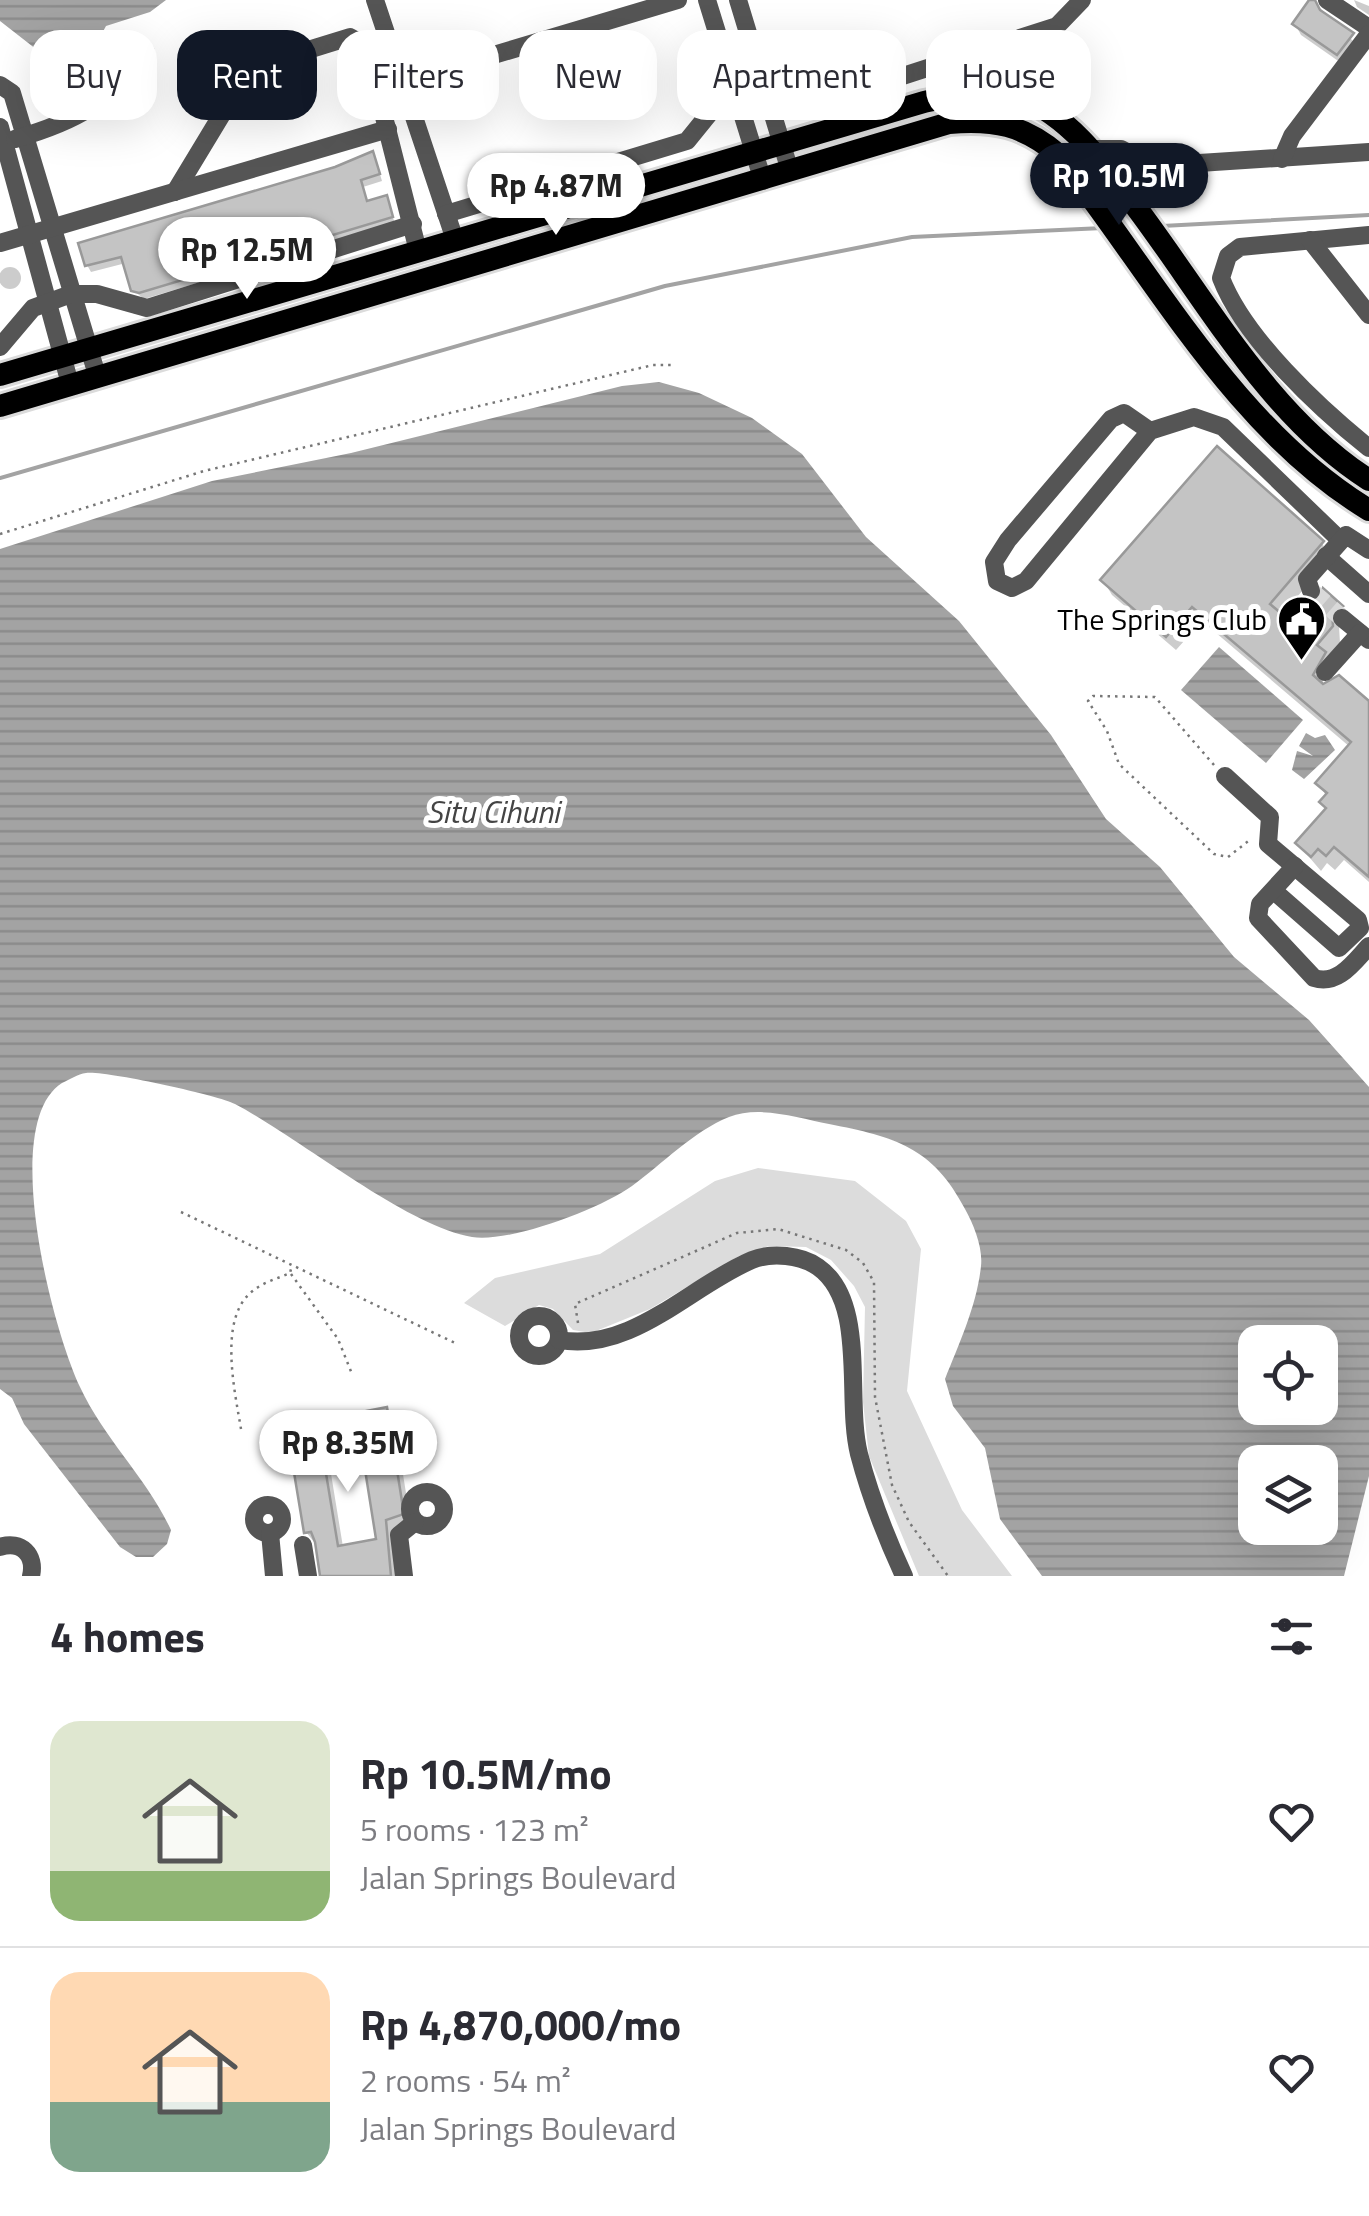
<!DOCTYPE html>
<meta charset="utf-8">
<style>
body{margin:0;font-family:"Titillium Web",sans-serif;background:#f7f7f7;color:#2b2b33;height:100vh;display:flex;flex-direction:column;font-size:38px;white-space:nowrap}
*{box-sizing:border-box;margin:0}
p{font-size:32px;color:#7c7c81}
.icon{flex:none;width:55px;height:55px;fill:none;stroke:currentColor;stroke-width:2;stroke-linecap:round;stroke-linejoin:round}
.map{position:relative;height:1576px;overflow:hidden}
.panel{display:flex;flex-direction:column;background:#fff;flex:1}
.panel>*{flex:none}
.guide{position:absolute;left:30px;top:30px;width:1310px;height:90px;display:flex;gap:20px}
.buttons{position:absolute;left:1238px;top:1325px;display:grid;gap:20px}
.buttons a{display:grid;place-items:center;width:100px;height:100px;border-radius:20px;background:#fff;box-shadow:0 10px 40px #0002;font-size:50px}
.price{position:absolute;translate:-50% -85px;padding:0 22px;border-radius:35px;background:#fff;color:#222;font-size:32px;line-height:65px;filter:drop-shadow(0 2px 5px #0008)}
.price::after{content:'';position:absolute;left:50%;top:60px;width:30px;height:22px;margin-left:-15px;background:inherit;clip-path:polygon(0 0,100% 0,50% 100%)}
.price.active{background:#111827;color:#fff}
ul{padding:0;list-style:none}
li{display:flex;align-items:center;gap:30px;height:250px;padding:0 50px}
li+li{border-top:2px solid #e1e1e2}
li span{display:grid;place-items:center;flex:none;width:280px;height:200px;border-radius:30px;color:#555}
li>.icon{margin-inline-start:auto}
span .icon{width:120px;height:120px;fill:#fffc;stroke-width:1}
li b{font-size:42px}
h2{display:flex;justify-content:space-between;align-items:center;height:120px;padding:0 50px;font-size:42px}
.tag{padding:0 35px;border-radius:30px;background:#fff;box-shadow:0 10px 40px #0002;font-size:35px;line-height:90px}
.tag.active{background:#111827;color:#fff}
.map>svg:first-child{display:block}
</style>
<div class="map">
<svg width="1369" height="1576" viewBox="0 0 1369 1576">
<defs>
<pattern id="water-rules" width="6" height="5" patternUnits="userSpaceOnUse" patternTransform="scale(2.5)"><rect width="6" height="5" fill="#a3a3a3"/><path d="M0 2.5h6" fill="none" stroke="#8b8b8b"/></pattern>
</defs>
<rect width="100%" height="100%" fill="#fff"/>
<!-- green -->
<polygon fill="#dcdcdc" points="758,1168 855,1181 906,1221 921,1249 907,1391 962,1510 1012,1576 919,1576 869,1456 863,1402 865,1307 854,1286 831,1260 806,1247 769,1246 739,1256 650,1309 591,1333 573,1330 553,1309 539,1305 505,1326 464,1303 495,1278 600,1254 715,1181"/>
<!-- water -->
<g fill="url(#water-rules)" fill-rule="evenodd">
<polygon points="0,0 166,0 150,12 106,26 87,61 72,68 50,60 0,21"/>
<path d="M659 382 699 393 752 418 802 454 866 537 959 621 1051 735 1106 819 1160 867 1234 957 1309 1020 1369 1087V1476L1344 1576H1042L1000 1519 985 1448 953 1406 945 1379C959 1344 977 1305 981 1266 983 1248 974 1225 965 1209 933 1147 895 1137 829 1124 799 1118 759 1105 729 1117 694 1131 662 1164 632 1186 600 1209 510 1243 472 1237 404 1225 300 1138 235 1104 218 1095 103 1070 86 1073 78 1074 69 1080 62 1083 0 1122 50 1323 80 1387 104 1439 147 1478 171 1530L167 1544 153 1557H136L120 1547 24 1424 12 1398 0 1389V549L212 481 351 453 622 386ZM1255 1342H1320V1408H1255ZM1255 1462H1320V1528H1255Z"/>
<polygon points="1219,647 1303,720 1266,763 1181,690"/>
<polygon points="1306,733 1315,738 1325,735 1335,750 1304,779 1292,770 1297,751 1313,756 1299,746"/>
</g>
<!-- shadow -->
<g fill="#0003">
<polygon points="1312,0 1358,46 1344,65 1301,35 1295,24"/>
<polygon points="1354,0 1369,6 1369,15 1357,7"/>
<polygon points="376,161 382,181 363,187 368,204 389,205 395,224 144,299 133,290 126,263 91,272 87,265"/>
<circle cx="10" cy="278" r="11"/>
<polygon points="1322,543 1330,558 1281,616 1288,623 1322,602 1324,593 1349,622 1339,626 1340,643 1333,669 1321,684 1369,711 1369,882 1344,860 1335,870 1327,863 1321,871 1298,844 1327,811 1322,803 1327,797 1318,783 1350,747 1202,621 1176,650 1112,595 1103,580"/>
<polygon points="386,1410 395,1425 412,1530 393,1535 397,1576 321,1576 318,1547 306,1532 316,1422 325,1437 343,1547 379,1541"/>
</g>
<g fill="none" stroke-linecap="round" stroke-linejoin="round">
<!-- stream -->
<g stroke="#a3a3a3" stroke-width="4">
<polyline points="1162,226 1369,215"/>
<polyline points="0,478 665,286 912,237 1103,228"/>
</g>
</g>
<!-- building -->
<g fill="#c4c4c4" stroke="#999" stroke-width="2.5">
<polygon points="1309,0 1315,0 1320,10 1354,33 1337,55 1292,24"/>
<polygon points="373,151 380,174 361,180 367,201 387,195 393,217 139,293 131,291 121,257 85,266 78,243 335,167"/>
<polygon points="1217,446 1324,541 1270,604 1288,619 1304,601 1320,600 1323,588 1343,606 1332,611 1333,626 1317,645 1326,652 1313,675 1323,684 1339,675 1369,701 1369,877 1334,847 1326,856 1318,849 1311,857 1295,843 1326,808 1319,802 1327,793 1315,783 1351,742 1192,607 1166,637 1100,580"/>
<polygon points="387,1407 404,1514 386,1520 391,1576 320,1576 315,1542 311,1532 304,1533 286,1424 317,1419 338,1546 376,1539 356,1413"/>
</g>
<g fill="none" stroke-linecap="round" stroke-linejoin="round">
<!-- minor-tunnel -->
<polyline stroke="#d9d9d9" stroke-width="18" stroke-dasharray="18 9" stroke-linecap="butt" points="1311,591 1342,618"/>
<defs>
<g id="major">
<path d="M0 375 924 102C956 96 989 85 1021 97 1072 118 1105 166 1136 207 1206 300 1269 416 1369 480"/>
<path d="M0 406 949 123C994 119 1024 125 1059 155 1154 276 1235 429 1369 510"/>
</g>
</defs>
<!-- major casing -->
<use href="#major" stroke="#dbdbdb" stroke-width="28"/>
<!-- path -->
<g stroke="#777" stroke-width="2.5" stroke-dasharray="2.5 5" stroke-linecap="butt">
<polyline points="0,534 204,471 653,365 675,365"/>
<polyline points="1214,765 1155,697 1093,696 1088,701 1107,731 1119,764 1214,854 1228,857 1251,839"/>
<polyline points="181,1212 455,1343"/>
<polyline points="291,1274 338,1339 352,1374"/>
<polyline points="578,1323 575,1304 737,1233 778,1229 846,1250 863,1263 874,1282 875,1397 892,1485 909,1522 948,1576"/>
<path d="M241 1429C235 1392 217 1316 254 1290 264 1282 279 1278 290 1273L292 1265"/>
</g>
<!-- minor -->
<g stroke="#555" stroke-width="18">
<polyline points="375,0 455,240"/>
<polyline points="707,0 763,181"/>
<polyline points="738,0 790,171"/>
<polyline points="1327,0 1369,28"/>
<polyline points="400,83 678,0"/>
<polyline points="0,85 12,93 97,375"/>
<polyline points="0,127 70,384"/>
<path d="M15 139C80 120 104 105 146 52"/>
<polyline points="1091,149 1121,149 1153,166 1369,152"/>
<polyline points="1282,159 1292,136 1369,34"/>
<polyline points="175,192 250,68 350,37 366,46 418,251"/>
<polyline points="446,214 687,141 717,104 736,95 787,86 835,98 1057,26 1082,0"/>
<path d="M1369 235 1240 247 1228 256 1221 278C1244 338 1319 408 1369 448"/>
<polyline points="1310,240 1369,315"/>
<polyline points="0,243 388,129"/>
<polyline points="0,347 33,308 71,294 97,294 147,308 413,224"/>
<polyline points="1150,431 1124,413 1111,419 1008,540 994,562 997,581 1012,588 1026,581 1150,431 1194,417 1223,427 1340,540"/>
<polyline points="1326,556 1369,594"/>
<polyline points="1311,591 1307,579 1346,535 1369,550"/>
<polyline points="1342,618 1369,640"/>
<polyline points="1325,672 1360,633"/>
<polyline points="1225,776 1270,817 1268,844 1358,920 1360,928 1339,948 1274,891"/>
<path d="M1295 866 1260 904 1258 918 1314 978C1338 986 1354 962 1369 946"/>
<circle cx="539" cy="1336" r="20"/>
<path d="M559 1340C632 1353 690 1286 752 1260 772 1252 801 1255 818 1267 868 1302 845 1398 859 1454 870 1496 886 1537 904 1576"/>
<circle cx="427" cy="1509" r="17"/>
<circle cx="268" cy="1519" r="14"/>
<polyline points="270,1533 274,1576"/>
<polyline points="303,1545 308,1576"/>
<path d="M0 1547C21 1540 36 1555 31 1576"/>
<polyline points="404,1576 399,1535 415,1522"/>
</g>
<!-- major -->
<use href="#major" stroke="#000" stroke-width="22"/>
</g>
<!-- icons -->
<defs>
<symbol id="civic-pin" viewBox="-11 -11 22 30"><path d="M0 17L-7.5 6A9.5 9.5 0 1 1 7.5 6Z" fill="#000" stroke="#fff"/><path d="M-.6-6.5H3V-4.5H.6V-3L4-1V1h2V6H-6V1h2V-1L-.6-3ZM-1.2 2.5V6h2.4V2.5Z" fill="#fff"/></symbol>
</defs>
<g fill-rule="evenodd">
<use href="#civic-pin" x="1274" y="592" width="55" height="75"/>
</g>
<g text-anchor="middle" stroke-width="10" stroke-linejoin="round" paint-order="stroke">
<!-- poi labels -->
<g font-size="30" fill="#000" stroke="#fff" text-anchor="end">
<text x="1267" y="630">The Springs Club</text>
</g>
<!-- water labels -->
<g font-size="32" font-style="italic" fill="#444" stroke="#fff">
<text x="493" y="823">Situ Cihuni</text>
</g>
</g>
</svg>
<div class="buttons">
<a><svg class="icon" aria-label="locate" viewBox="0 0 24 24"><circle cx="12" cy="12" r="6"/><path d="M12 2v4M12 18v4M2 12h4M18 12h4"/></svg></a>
<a><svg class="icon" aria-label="layers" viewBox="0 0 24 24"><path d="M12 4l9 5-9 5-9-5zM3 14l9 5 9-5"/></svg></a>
</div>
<b class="price active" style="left:1119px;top:228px">Rp 10.5M</b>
<b class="price" style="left:556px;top:238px">Rp 4.87M</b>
<b class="price" style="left:247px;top:302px">Rp 12.5M</b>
<b class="price" style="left:348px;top:1495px">Rp 8.35M</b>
<div class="guide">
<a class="tag">Buy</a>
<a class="tag active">Rent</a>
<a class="tag">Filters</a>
<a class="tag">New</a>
<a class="tag">Apartment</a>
<a class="tag">House</a>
</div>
</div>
<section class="panel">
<h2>4 homes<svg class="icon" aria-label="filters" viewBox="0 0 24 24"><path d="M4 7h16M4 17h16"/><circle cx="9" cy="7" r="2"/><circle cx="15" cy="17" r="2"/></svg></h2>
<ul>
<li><span style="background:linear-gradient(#dfe7d0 75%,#8fb573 0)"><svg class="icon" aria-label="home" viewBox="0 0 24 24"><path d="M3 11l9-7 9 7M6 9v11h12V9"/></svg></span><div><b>Rp 10.5M/mo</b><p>5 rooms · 123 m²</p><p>Jalan Springs Boulevard</p></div><svg class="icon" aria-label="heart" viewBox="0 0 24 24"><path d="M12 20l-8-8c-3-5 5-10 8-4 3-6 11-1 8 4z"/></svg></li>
<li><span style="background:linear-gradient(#ffd9b3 65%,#7fa58c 0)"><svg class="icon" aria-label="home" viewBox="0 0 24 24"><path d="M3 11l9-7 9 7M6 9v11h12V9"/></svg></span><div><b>Rp 4,870,000/mo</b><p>2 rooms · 54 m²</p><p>Jalan Springs Boulevard</p></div><svg class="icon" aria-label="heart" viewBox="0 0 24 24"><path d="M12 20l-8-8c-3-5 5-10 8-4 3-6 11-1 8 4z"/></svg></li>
</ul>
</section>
